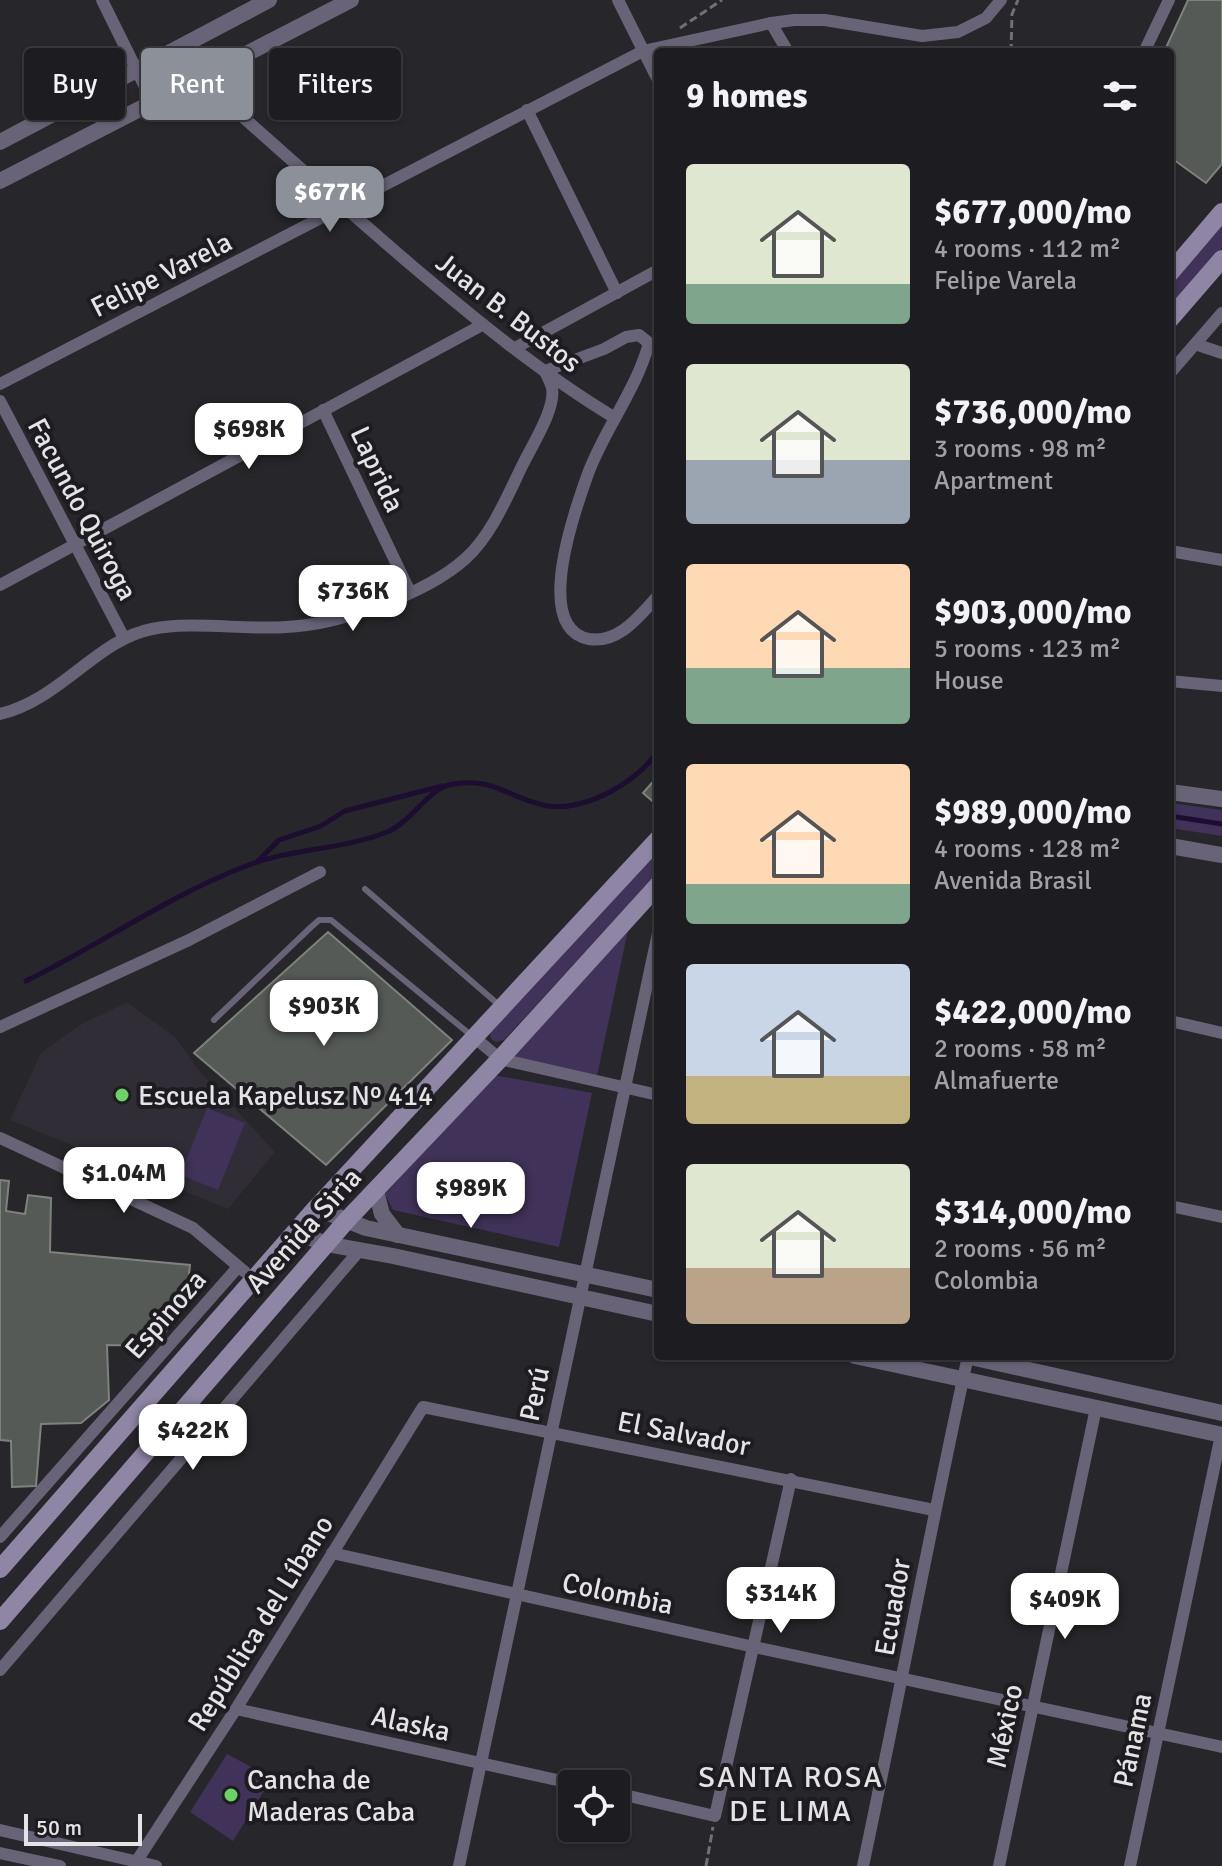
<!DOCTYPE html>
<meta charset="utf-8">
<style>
body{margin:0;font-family:Signika,sans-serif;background:#2a292d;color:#f1f3f6;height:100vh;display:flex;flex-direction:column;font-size:30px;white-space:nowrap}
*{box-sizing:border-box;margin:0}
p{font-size:26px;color:#a0a1a5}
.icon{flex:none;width:44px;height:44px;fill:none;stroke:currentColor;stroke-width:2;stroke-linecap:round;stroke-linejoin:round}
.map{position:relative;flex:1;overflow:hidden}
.sheet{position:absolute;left:654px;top:48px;width:520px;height:1312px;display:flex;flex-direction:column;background:#1d1c20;border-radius:8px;box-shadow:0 2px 6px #0004,0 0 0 2px #3b3a3e}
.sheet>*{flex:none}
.banner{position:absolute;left:24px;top:48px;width:510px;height:72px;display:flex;gap:16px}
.controls{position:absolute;left:558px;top:1770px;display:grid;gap:16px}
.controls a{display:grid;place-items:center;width:72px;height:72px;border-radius:8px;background:#1d1c20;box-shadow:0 2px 6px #0004,0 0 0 2px #3b3a3e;font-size:40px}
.scale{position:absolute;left:24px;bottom:20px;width:118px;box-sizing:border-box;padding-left:8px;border:4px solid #e4e4e7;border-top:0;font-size:22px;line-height:28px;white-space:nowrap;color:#e4e4e7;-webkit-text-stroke:6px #1e1c21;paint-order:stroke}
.price{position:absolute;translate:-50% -68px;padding:0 18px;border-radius:16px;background:#fff;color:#222;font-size:26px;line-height:52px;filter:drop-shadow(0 2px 4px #0008)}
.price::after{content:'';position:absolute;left:50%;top:48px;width:24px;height:18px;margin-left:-12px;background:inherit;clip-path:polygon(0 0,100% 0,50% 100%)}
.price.current{background:#8c9099;color:#fff}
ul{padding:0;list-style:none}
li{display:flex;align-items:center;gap:24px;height:200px;padding:0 32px}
li span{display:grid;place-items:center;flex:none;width:224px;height:160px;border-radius:8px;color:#555}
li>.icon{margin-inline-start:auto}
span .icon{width:96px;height:96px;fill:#fffc;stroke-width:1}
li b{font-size:34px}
h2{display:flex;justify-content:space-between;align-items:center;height:96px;padding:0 32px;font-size:34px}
.pill{padding:0 28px;border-radius:8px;background:#1d1c20;box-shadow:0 2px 6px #0004,0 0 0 2px #3b3a3e;font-size:28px;line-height:72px}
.pill.current{background:#8c9099;color:#fff}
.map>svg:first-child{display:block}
</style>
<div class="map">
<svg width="1222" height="1866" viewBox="0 0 1222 1866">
<rect width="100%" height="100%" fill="#27262a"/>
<!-- built -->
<polygon fill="#302d37" points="127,1002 176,1038 198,1069 275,1152 228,1209 10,1120 41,1053 78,1026"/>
<!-- green -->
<g fill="#403258">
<polygon points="1222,225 1222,248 1170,308 1170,285"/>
<polygon points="1170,803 1222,810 1222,836 1170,828"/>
<polygon points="658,850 658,872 504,1040 496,1042 491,1039 490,1033"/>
<polygon points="628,930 597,1076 513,1057"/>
<polygon points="494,1075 592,1093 559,1247 393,1210 385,1194"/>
<polygon points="207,1108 245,1123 218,1190 180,1175"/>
<polygon points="227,1754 272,1778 233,1841 190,1812"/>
</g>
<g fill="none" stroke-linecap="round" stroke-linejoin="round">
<!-- stream -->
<g stroke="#1c0d31" stroke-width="5">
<polyline points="1170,816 1222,824"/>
<polyline points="258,861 279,840 321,826 345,811 442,786"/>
<path d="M26 981C100 945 168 896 246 866 291 848 342 850 387 832 410 823 428 790 449 785 494 775 510 800 548 806 587 811 637 782 658 751"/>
</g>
</g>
<!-- building -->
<g fill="#565a56" stroke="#7e827d" stroke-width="2">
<polygon points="1188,0 1222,0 1222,164 1206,183 1170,157 1170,52 1164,52"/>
<polygon points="658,776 658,806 643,793"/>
<polygon points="328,932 452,1040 326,1165 194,1053"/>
<polygon points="0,1180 9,1181 6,1211 25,1214 28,1195 51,1198 50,1252 190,1265 185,1308 154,1346 107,1345 109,1400 81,1423 41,1424 36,1486 12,1487 11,1441 0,1440"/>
</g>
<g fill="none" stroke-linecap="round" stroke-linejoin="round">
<!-- path -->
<g stroke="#717174" stroke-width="3" stroke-dasharray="8 4" stroke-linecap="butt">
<polyline points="680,28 722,0"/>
<polyline points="1011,52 1012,14 1018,0"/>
<polyline points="706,1866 713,1827"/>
</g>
<!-- service -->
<g stroke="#696377" stroke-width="6">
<polyline points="365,889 499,1005"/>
<polyline points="214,1020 310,928 319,920 331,920 472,1036"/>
</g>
<!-- minor -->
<g stroke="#696377" stroke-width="12">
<polyline points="102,0 152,101"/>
<polyline points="618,0 658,80"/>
<polyline points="771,23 788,52"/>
<polyline points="1144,52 1169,0"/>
<path d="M199 78C269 140 339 203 410 264 475 319 542 374 615 418"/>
<polyline points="527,110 617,293"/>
<polyline points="1195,344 1222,353"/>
<polyline points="515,348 658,270"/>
<polyline points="1170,373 1222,313"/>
<polyline points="0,384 643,51 771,23 794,20 825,20 922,36 958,32 986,18 1001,0"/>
<polyline points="0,401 124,638"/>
<polyline points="323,410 410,592"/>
<polyline points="1170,551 1222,560"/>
<polyline points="0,585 482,325"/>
<polyline points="1170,681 1222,686"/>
<path d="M0 714C60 700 98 639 152 629 191 621 245 630 286 627 338 625 426 594 465 559 491 536 507 497 522 466 531 447 556 409 552 388 551 383 547 376 545 371L604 349 626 337 639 335 649 343C637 388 606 427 589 471 577 504 531 628 589 639 619 644 639 616 658 596"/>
<polyline points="1170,1021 1222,1033"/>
<polyline points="0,1027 189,940 320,872"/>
<polyline points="474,1037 500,1059 658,1095"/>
<polyline points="0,1138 193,1228 245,1272"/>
<polyline points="1170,1206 1222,1217"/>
<polyline points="0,1537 238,1267"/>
<polyline points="332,1553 754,1647 1222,1747"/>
<polyline points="0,1670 359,1251"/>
<polyline points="236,1709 575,1784"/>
<polyline points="616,1793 715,1816 791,1479"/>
<polyline points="0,1830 156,1866"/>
<polyline points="0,1853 60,1866"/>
<polyline points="136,1862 236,1709 423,1407 934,1510"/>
<polyline points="459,1866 658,933"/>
<path d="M863 1866C899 1696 931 1526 968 1356"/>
<polyline points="999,1866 1096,1408"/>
<polyline points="1130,1866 1221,1435"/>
</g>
<!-- tertiary -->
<g stroke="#696377" stroke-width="16">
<polyline points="0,142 269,0"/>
<polyline points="0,181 351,0"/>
<polyline points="1170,792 1222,799"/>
<polyline points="1170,846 1222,855"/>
<polyline points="376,1191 382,1214 398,1235"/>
<polyline points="316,1208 366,1228 658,1290"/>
<polyline points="296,1232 326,1244 393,1256 658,1314"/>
<polyline points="855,1356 1222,1435"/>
<polyline points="966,1356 1222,1413"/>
</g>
<!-- secondary -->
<g stroke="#8f85a4" stroke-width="18">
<polyline points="1170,273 1222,212"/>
<polyline points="1170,319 1222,259"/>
<polyline points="0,1569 316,1208 658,839"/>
<polyline points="0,1621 347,1220 500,1059 658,885"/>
</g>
</g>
<!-- markers -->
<g fill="#6ad364" stroke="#1e1c21" stroke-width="3">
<circle cx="122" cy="1095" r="8"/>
<circle cx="231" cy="1795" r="8"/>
</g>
<g text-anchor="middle" stroke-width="8" stroke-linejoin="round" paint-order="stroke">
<!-- street labels -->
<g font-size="28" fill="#e4e4e7" stroke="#1e1c21">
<text transform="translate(161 274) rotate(-27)" y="10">Felipe Varela</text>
<text transform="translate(509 312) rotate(38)" y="10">Juan B. Bustos</text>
<text transform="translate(378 469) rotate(65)" y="10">Laprida</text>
<text transform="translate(83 509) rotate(62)" y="10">Facundo Quiroga</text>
<text transform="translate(303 1230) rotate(-48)" y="10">Avenida Siria</text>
<text transform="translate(165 1314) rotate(-49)" y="10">Espinoza</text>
<text transform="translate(534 1394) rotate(-78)" y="10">Perú</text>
<text transform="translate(684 1433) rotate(11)" y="10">El Salvador</text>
<text transform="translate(618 1593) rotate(12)" y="10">Colombia</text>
<text transform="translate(892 1607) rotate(-80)" y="10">Ecuador</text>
<text transform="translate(260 1623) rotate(-58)" y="10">República del Líbano</text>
<text transform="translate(411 1723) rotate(12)" y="10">Alaska</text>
<text transform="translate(1004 1726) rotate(-78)" y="10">México</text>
<text transform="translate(1132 1740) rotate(-78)" y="10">Pánama</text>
</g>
<!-- poi labels -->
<g font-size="28" fill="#e4e4e7" stroke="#1e1c21" text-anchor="start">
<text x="138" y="1105">Escuela Kapelusz Nº 414</text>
<text x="247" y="1789">Cancha de<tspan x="247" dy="32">Maderas Caba</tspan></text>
</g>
<!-- neighbourhood labels -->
<g font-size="30" letter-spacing="2" fill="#e4e4e7" stroke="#1e1c21">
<text x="791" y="1787">SANTA ROSA<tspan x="791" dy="34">DE LIMA</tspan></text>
</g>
</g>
</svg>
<div class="controls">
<a><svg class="icon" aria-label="locate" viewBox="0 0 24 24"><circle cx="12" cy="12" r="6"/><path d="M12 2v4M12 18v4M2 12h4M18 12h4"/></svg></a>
</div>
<div class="scale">50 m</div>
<b class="price current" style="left:330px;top:234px">$677K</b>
<b class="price" style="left:249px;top:471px">$698K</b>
<b class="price" style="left:353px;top:633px">$736K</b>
<b class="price" style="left:324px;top:1048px">$903K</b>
<b class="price" style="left:124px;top:1215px">$1.04M</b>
<b class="price" style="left:471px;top:1230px">$989K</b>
<b class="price" style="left:193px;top:1472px">$422K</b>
<b class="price" style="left:781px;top:1635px">$314K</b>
<b class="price" style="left:1065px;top:1641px">$409K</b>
<div class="banner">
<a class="pill">Buy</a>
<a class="pill current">Rent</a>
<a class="pill">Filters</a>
</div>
<section class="sheet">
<h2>9 homes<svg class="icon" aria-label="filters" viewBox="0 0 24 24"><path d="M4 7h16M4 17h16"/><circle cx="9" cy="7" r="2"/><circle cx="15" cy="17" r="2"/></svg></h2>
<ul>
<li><span style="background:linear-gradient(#dfe7d0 75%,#7fa58c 0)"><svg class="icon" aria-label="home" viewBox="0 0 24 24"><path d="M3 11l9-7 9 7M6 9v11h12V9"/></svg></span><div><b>$677,000/mo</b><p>4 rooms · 112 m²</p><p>Felipe Varela</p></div></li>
<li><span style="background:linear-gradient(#dfe7d0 60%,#9aa5b1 0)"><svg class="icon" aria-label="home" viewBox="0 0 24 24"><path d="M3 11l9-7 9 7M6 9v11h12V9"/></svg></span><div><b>$736,000/mo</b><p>3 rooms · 98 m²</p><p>Apartment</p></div></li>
<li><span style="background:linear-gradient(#ffd9b3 65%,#7fa58c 0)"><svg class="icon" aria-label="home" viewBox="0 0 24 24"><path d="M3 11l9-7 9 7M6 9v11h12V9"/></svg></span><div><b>$903,000/mo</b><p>5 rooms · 123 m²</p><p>House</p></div></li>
<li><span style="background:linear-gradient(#ffd9b3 75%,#7fa58c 0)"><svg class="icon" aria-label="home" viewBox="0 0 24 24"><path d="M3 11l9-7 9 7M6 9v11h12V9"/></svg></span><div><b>$989,000/mo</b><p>4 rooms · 128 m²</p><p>Avenida Brasil</p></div></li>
<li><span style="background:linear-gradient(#c9d6e8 70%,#c2b280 0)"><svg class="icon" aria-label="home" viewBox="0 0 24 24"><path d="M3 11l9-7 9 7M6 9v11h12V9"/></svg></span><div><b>$422,000/mo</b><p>2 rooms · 58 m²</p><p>Almafuerte</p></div></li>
<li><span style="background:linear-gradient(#dfe7d0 65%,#b9a48a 0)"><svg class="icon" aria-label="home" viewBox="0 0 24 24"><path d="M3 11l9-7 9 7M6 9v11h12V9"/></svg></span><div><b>$314,000/mo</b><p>2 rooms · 56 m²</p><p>Colombia</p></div></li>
</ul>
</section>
</div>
